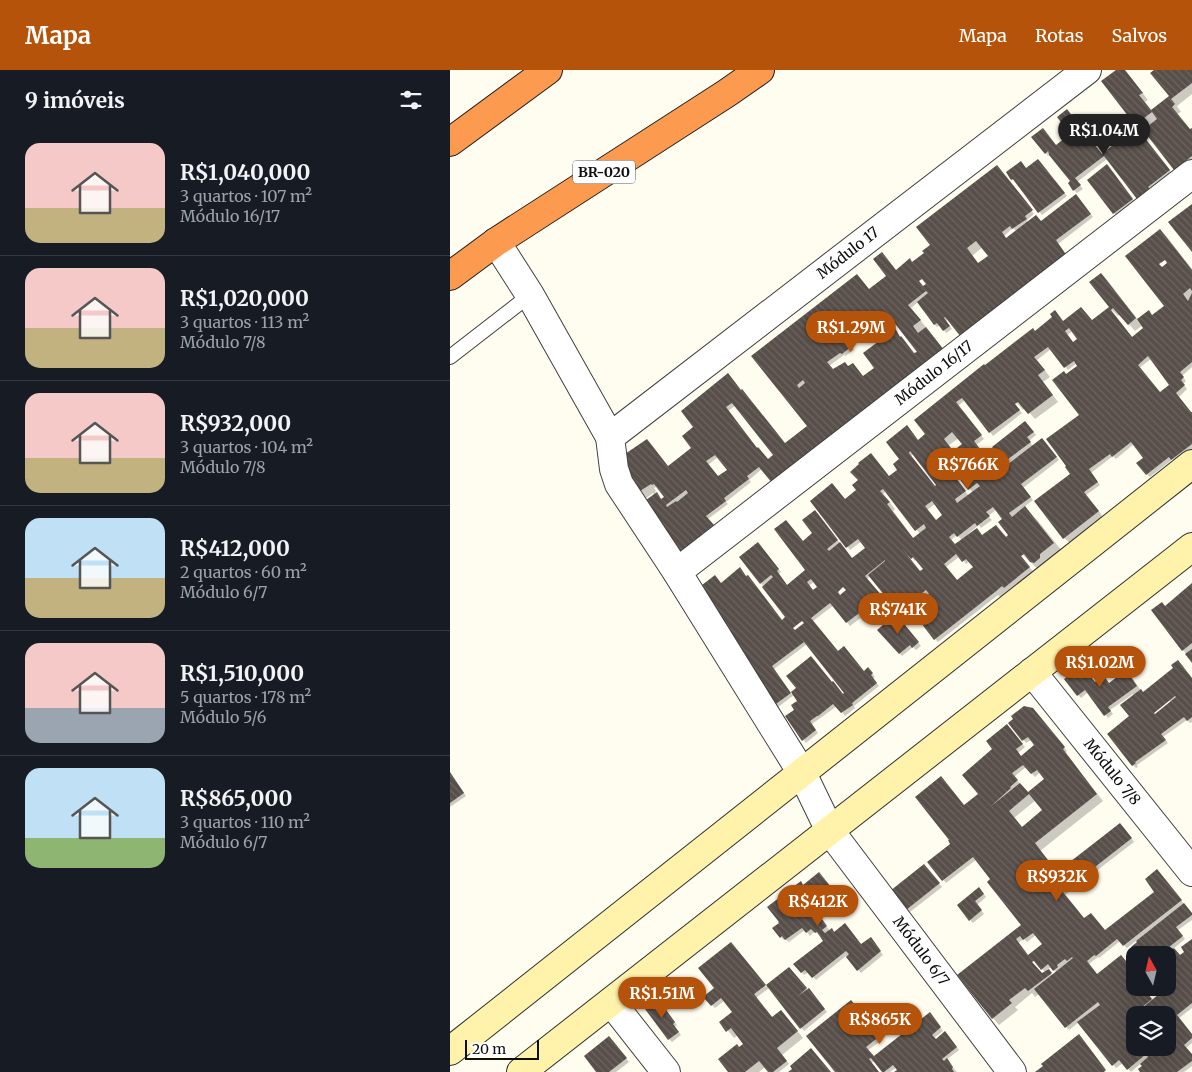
<!DOCTYPE html>
<html lang="pt">
<meta charset="utf-8">
<style>
body{margin:0;font-family:Merriweather,serif;background:#242831;color:#f1f3f6;height:100vh;display:flex;flex-direction:column;font-size:19px;white-space:nowrap}
*{box-sizing:border-box;margin:0}
p{font-size:16px;color:#9ea1a6}
.icon{flex:none;width:28px;height:28px;fill:none;stroke:currentColor;stroke-width:2;stroke-linecap:round;stroke-linejoin:round}
.map{position:relative;flex:1;overflow:hidden}
.details{display:flex;flex-direction:column;background:#171b24;width:450px}
.details>*{flex:none}
.needle{width:32px;rotate:352deg}
.fabs{position:absolute;left:676px;top:876px;display:grid;gap:10px}
.fabs a{display:grid;place-items:center;width:50px;height:50px;border-radius:10px;background:#171b24;box-shadow:0 5px 20px #0002;font-size:25px}
.scale{position:absolute;left:15px;bottom:12px;width:74px;box-sizing:border-box;padding-left:5px;border:2px solid #0e0e0e;border-top:0;font-size:14px;line-height:18px;white-space:nowrap;color:#0e0e0e;-webkit-text-stroke:4px #fff;paint-order:stroke}
.price{position:absolute;translate:-50% -42px;padding:0 11px;border-radius:18px;background:#b45309;color:#fff;font-size:16px;line-height:32px;filter:drop-shadow(0 1px 2px #0008)}
.price::after{content:'';position:absolute;left:50%;top:30px;width:15px;height:11px;margin-left:-8px;background:inherit;clip-path:polygon(0 0,100% 0,50% 100%)}
.price.current{background:#222;color:#fff}
ul{padding:0;list-style:none}
li{display:flex;align-items:center;gap:15px;height:125px;padding:0 25px}
li+li{border-top:1px solid #363941}
li span{display:grid;place-items:center;flex:none;width:140px;height:100px;border-radius:15px;color:#555}
li>.icon{margin-inline-start:auto}
span .icon{width:60px;height:60px;fill:#fffc;stroke-width:1}
li b{font-size:21px}
h2{display:flex;justify-content:space-between;align-items:center;height:60px;padding:0 25px;font-size:21px}
header{display:flex;align-items:center;gap:30px;box-sizing:border-box;height:70px;padding:0 25px;background:#b45309;color:#fff}
header strong{font-size:24px}
nav{display:flex;gap:28px;margin-inline-start:auto;font-size:18px}
main{display:flex;flex:1;min-height:0}
.map>svg:first-child{display:block}
</style>
<header>
<strong>Mapa</strong>
<nav><a>Mapa</a><a>Rotas</a><a>Salvos</a></nav>
</header>
<main>
<section class="details">
<h2>9 imóveis<svg class="icon" aria-label="filters" viewBox="0 0 24 24"><path d="M4 7h16M4 17h16"/><circle cx="9" cy="7" r="2"/><circle cx="15" cy="17" r="2"/></svg></h2>
<ul>
<li><span style="background:linear-gradient(#f6c9c9 65%,#c2b280 0)"><svg class="icon" aria-label="home" viewBox="0 0 24 24"><path d="M3 11l9-7 9 7M6 9v11h12V9"/></svg></span><div><b>R$1,040,000</b><p>3 quartos · 107 m²</p><p>Módulo 16/17</p></div></li>
<li><span style="background:linear-gradient(#f6c9c9 60%,#c2b280 0)"><svg class="icon" aria-label="home" viewBox="0 0 24 24"><path d="M3 11l9-7 9 7M6 9v11h12V9"/></svg></span><div><b>R$1,020,000</b><p>3 quartos · 113 m²</p><p>Módulo 7/8</p></div></li>
<li><span style="background:linear-gradient(#f6c9c9 65%,#c2b280 0)"><svg class="icon" aria-label="home" viewBox="0 0 24 24"><path d="M3 11l9-7 9 7M6 9v11h12V9"/></svg></span><div><b>R$932,000</b><p>3 quartos · 104 m²</p><p>Módulo 7/8</p></div></li>
<li><span style="background:linear-gradient(#bfe0f5 60%,#c2b280 0)"><svg class="icon" aria-label="home" viewBox="0 0 24 24"><path d="M3 11l9-7 9 7M6 9v11h12V9"/></svg></span><div><b>R$412,000</b><p>2 quartos · 60 m²</p><p>Módulo 6/7</p></div></li>
<li><span style="background:linear-gradient(#f6c9c9 65%,#9aa5b1 0)"><svg class="icon" aria-label="home" viewBox="0 0 24 24"><path d="M3 11l9-7 9 7M6 9v11h12V9"/></svg></span><div><b>R$1,510,000</b><p>5 quartos · 178 m²</p><p>Módulo 5/6</p></div></li>
<li><span style="background:linear-gradient(#bfe0f5 70%,#8fb573 0)"><svg class="icon" aria-label="home" viewBox="0 0 24 24"><path d="M3 11l9-7 9 7M6 9v11h12V9"/></svg></span><div><b>R$865,000</b><p>3 quartos · 110 m²</p><p>Módulo 6/7</p></div></li>
</ul>
</section>
<div class="map">
<svg width="742" height="1002" viewBox="0 0 742 1002">
<defs>
<pattern id="building-back-hatch" width="6" height="6" patternUnits="userSpaceOnUse" patternTransform="scale(1.25)"><rect width="6" height="6" fill="#584f4a"/><path d="M-1 5l2 2M0 0l6 6M5-1l2 2" fill="none" stroke="#6b6460"/></pattern>
</defs>
<rect width="100%" height="100%" fill="#fffcf0"/>
<!-- shadow -->
<g fill="#0003" fill-rule="evenodd">
<polygon points="668,0 674,0 678,4 698,30 695,32 702,41 721,26 706,0 742,0 742,24 727,36 731,42 727,44 740,60 742,59 742,98 732,106 725,99 694,59 692,61 686,54"/>
<polygon points="686,59 693,65 725,107 688,128 657,89 627,112 633,119 627,123 624,120 621,111 600,84 598,86 596,83 583,67 606,76 652,85 671,73 684,64"/>
<polygon points="591,93 617,126 592,145 562,109 577,99"/>
<path d="M550 99 584 144 577 150 578 152 591 153 629 129 643 147 608 174 496 251 502 259 496 263 490 255 487 257 485 255 468 232 461 238 499 287 312 399 299 410 301 412 276 432 278 434 258 449 266 459 254 468 183 426 243 378 245 358 277 305 335 375 358 357 303 286 419 221 446 202 463 193 475 183 481 175ZM563 158 566 161 556 169 554 166ZM533 177 539 186 529 195 522 186ZM472 207 478 214 472 218 467 211ZM428 248 438 260 439 265 426 298 413 308 399 298 383 301 379 296 394 285 395 286 404 280 402 276 404 274 401 269ZM447 254 471 287 465 285 454 270 451 268 443 257ZM285 336 324 385 318 390 308 379 278 341ZM268 387 278 400 268 408 258 395ZM208 416 216 427 212 430 205 422 206 421 204 418ZM203 423 205 425 197 431 195 429Z"/>
<polygon points="660,99 685,132 667,146 664,143"/>
<path d="M710 160 717 167 742 199V297L732 306 736 311 733 314 737 319 729 327 742 343V385L729 395 723 389 700 407 697 404 695 388 684 374 666 389 663 386 641 403 650 415 636 425 654 448 621 474 614 468 621 404 631 345 616 305 629 296 627 293 618 300 601 279 587 290 600 307 593 312 608 332 585 349 575 338 573 340 566 332 564 334 572 343 543 366 515 330 508 336 534 369 526 375 543 397 553 389 578 355 586 365 579 371 583 376 595 372 609 390 573 418 583 430 574 437 588 451 616 486 594 505 572 484 571 486 585 504 551 528 548 525 488 572 485 569 478 549 465 533 452 544 421 506 417 509 434 530 400 556 384 535 363 551 388 583 414 602H421L425 607 423 608 429 616 404 636 405 638 395 646 387 636 362 654 368 663 356 673 337 646 346 641 349 632 344 625 323 641 292 577 271 514 332 551 336 547 311 513 310 476 331 502 329 504 338 516 357 501 353 472 363 463 368 444 402 489 417 478 412 471 400 480 362 431H395L439 407 448 400 444 394 477 364 535 296 585 262 614 252H642L660 238 652 204 658 211 688 250 703 246 716 236 677 187ZM715 188 719 193 711 199 707 194ZM661 239 668 246 670 244 685 261 693 255 695 258 683 268 660 240ZM623 261 629 269 623 273 617 265ZM701 289 724 321 710 323 689 298ZM509 368 516 380 504 382 499 375ZM464 384 488 415 485 417 461 386ZM495 388 523 423 519 426 492 391ZM436 421 470 464 464 469 443 441 445 439 433 424ZM485 434 494 445 486 451 477 440ZM546 440 554 449 560 466 557 468 546 456 533 466 527 460 519 466 518 464 529 455 531 458 542 450 538 446ZM507 465 513 471 505 476 501 470ZM460 485 465 491 467 489 474 499 470 503 457 487ZM510 486 516 494 520 491 527 503 508 511 496 497ZM365 511 369 517 364 521 359 516ZM394 515 398 521 390 527 386 521ZM352 550 355 553 344 562 341 558ZM357 574 395 623 394 625 382 613 348 619 341 624 324 599Z"/>
<polygon points="742,515 742,591 733,580 715,537"/>
<polygon points="449,549 471,576 466,580 463,577 452,586 429,560"/>
<path d="M673 608H682L693 623 742 609V652L740 653 737 650 713 667 718 673 687 695 688 697 686 698 683 695 681 646 684 626 683 624 660 640 663 644 658 648 638 622 631 628 615 610 645 614H659ZM718 630 721 632 705 645 702 643Z"/>
<path d="M586 642 617 681 615 683 653 731 590 781 608 803 673 757 684 772 615 825 634 850 655 862 706 822 710 804 742 844V850L728 860 735 869 723 879 730 886 735 882 742 870V938L729 948 742 965V973L736 978 742 985V996L734 1002H692L694 996 691 993 681 1002 673 993 666 998 629 952 619 960 589 924 585 927 582 923 565 937 568 940 549 955 526 928 572 855 542 809 527 789 496 813 479 792 502 774 515 736 530 725 544 679 559 659 575 677 568 683 571 687 586 675 581 670 576 673 560 653ZM576 697 585 707 590 702 596 709 579 723 564 707ZM586 730 594 740 572 758 564 748ZM586 865 594 874 578 886 568 873 574 869 577 872ZM687 870 689 885H718V900L726 911 703 931 692 918H685V903L648 905 639 894 648 887 649 888 670 871 677 878ZM581 887 592 899 596 903 593 905 579 889ZM601 897 607 903 603 906 597 900ZM685 945H718V978H685Z"/>
<polygon points="0,703 16,726 0,737"/>
<polygon points="477,799 492,817 460,842 442,821"/>
<polygon points="372,807 391,831 378,841 379,842 371,849 380,861 382,859 385,863 411,876 423,872 433,885 411,903 396,886 366,910 359,902 354,905 345,894 374,871 370,865 369,865 365,861 360,866 355,860 339,872 335,869 334,870 331,867 331,853 354,816"/>
<polygon points="532,822 536,827 527,835 534,844 523,853 508,835"/>
<polygon points="284,876 316,917 339,899 358,921 362,923 377,942 354,961 319,918 306,928 323,948 337,948 353,968 332,985 339,994 329,1002 319,1002 315,997 309,1002 280,1002 290,978 295,974 288,965 284,968 271,952 284,942 274,931 265,938 262,935 266,918"/>
<polygon points="210,934 227,955 225,957 231,965 222,972 219,969"/>
<polygon points="404,934 432,970 418,980 424,988 482,947 493,961 484,968 486,970 498,966 509,980 496,990 507,1002 446,1002 449,1000 447,997 440,1002 433,1002 425,991 421,993 428,1002 385,1002"/>
<polygon points="161,970 179,992 166,1002 148,1002"/>
</g>
<!-- building -->
<g fill="url(#building-back-hatch)" fill-rule="evenodd">
<polygon points="666,0 675,0 693,23 689,25 701,40 719,26 700,3 704,0 742,0 742,13 721,29 725,34 722,37 740,59 742,58 742,86 724,100 693,60 707,49 702,42 685,55 651,11"/>
<polygon points="617,39 652,84 669,70 671,72 682,63 680,61 686,57 720,100 698,117 700,119 687,129 654,86 625,108 631,115 623,121 618,113 620,111 599,85 599,84 598,81 595,84 581,67 593,58 606,75 620,64 607,47"/>
<polygon points="588,89 615,123 588,143 563,109 561,110 556,102 571,91 576,98"/>
<polygon points="657,94 683,129 663,144 637,110"/>
<path d="M547 95 583 140 575 146 577 149 562 159 560 156 552 162 556 168 586 145 591 151 626 124 641 144 606 170 617 186 511 267 495 247 494 248 500 256 493 261 487 253 484 255 467 232 478 223 476 221 458 235 471 250 463 256 468 263 476 257 494 280 322 413 309 397 297 406 299 409 274 428 276 431 256 446 264 455 252 464 254 467 224 490 183 426 172 386 197 369 218 396 227 389 241 378 232 366 243 357 231 341 278 303 291 320 292 319 335 373 357 356 301 286 407 204 419 219 436 206 423 189 432 182 446 200 460 188 462 192 474 183 472 181 480 175 466 157ZM526 171 538 186 528 193 517 178ZM472 209 476 214 473 216 469 211ZM425 246 435 258 443 251 467 282 464 283 451 266 450 267 443 254 434 261 437 265 413 283 424 298 413 306 403 293 398 296 395 292 383 299 377 292 390 283 392 284 402 276 400 273 402 271 399 266ZM353 310 355 313 349 318 347 315ZM282 333 323 385 318 389 308 377 307 378 276 337ZM265 385 277 400 268 406 256 391ZM201 414 202 415 204 414 214 427 211 429 207 422 196 430 190 421ZM236 420 238 423 227 432 226 431 217 437 216 435Z"/>
<polygon points="742,134 742,182 718,152"/>
<path d="M710 159 742 200V221L740 218 733 224 738 231 742 223V292L730 302 734 307 731 310 735 315 726 323 741 342H742V374L721 390 719 387 696 405 686 393 693 388 681 372 662 387 660 384 639 399 648 412 634 422 649 441 613 469 584 431 620 404 615 397 616 396 596 369 629 345 602 310 614 301 616 304 627 296 624 291 614 298 598 277 584 287 595 300 588 305 603 325 578 344 568 332 565 334 570 340 539 363 512 328 506 332 532 365 524 371 543 396 551 389 542 377 575 351 584 362 577 367 581 372 554 392 557 395 592 368 607 387 571 414 581 427 559 443 562 447 575 436 604 473 590 484V488L584 493 580 492 574 484 571 486 580 497 554 518 552 516 545 522 484 570 471 553 476 549 465 535 479 524 476 520 448 542 418 505 435 491V490L415 506 432 526 396 553 380 533 361 548 388 581 394 576 414 601 418 597 423 603 421 605 427 613 402 633 403 635 391 643 383 634 368 646H367L360 651 366 660 352 671 335 646 344 640 341 635 347 631 341 622 346 618 336 606 361 586 382 612 383 611 393 624 394 623 354 572 322 596 341 623 319 639 289 578 290 577 243 522 265 505 271 513 290 497 296 506 298 505 332 550 335 547 312 517 323 507 321 505 310 514 289 487 308 472 329 499 327 501 337 515 355 500 324 459 336 450 353 471 362 463 352 450 365 440 388 470 377 479 379 481 390 472 402 488 415 478 408 469 396 478 360 431 382 413 395 429 406 420 402 415 408 410 400 402 409 394 408 393 421 383 439 406 447 400 443 394 449 389 436 372 457 355 468 370 475 364 464 350 534 294 535 295 583 258 585 261 602 247 600 244 605 240 613 251 631 237 642 250 659 237 639 212 651 203 686 248 678 255 663 238 661 240 682 267 693 258 687 249 699 240 702 245 714 236 675 186ZM715 190 717 193 712 197 709 194ZM619 258 627 269 623 272 615 261ZM698 286 719 315 710 322 688 295ZM502 362 512 374 503 381 494 369ZM460 381 486 415 485 416 459 383ZM492 386 518 420 527 413 530 416 507 433 505 429 516 421 490 387ZM433 419 465 461 474 454 476 458 463 468 437 434 440 432 430 421ZM482 431 492 445 486 450 475 436ZM543 437 552 449 548 452 558 465 556 467 546 455 532 465 527 458 505 474 499 467 504 463 507 467 525 453 527 456 540 446 536 442ZM451 477 461 489 463 487 473 499 470 501ZM506 484 512 492 516 489 523 497 507 510 494 494ZM361 509 367 517 363 520 357 512ZM393 517 396 520 390 525 388 522ZM352 551 354 553 345 560 343 558Z"/>
<polygon points="742,513 742,573 732,581 701,540 712,532 715,536"/>
<polygon points="446,544 469,572 462,578 460,575 449,584 427,560"/>
<polygon points="742,579 742,593 735,584"/>
<path d="M728 590 742 608V647L737 651 734 647 711 664 716 670 685 692 686 693 682 696 657 664 679 646 670 635 691 619 693 622 723 598 721 595ZM725 626 726 627 705 644 704 643Z"/>
<polygon points="631,595 645,612 654,606 659,613 671,604 673,607 679,604 687,616 658,637 661,641 654,646 635,620 627,626 614,609"/>
<path d="M574 636 583 638 615 677 613 679 647 724 585 773 607 802 670 753 682 768 613 822 634 848 641 843 655 860 704 822 695 809 707 799 732 830 673 876 667 869 646 886 644 885 637 891 647 904 671 885 685 902V918H693L702 929 681 946V947L725 911 718 902V884L724 878 730 885 734 882 731 877 742 869V933L727 945 742 964V968L734 975 742 984V991L727 1002H690L688 999 692 996 690 994 698 987 696 984 677 1000 669 990 662 996 627 952 650 935 648 932 615 958 584 919 623 888 622 887 617 891 615 889 607 895 608 897 603 901 598 894 591 900 584 891 582 892 592 903 599 899 602 903 578 921 575 918 559 930 562 933 542 949 507 905 571 855 537 812 540 809 523 787 492 811 477 792 500 774 498 770H499L465 727 491 706 514 735 528 724 512 705 542 679 536 671 557 654 573 674 566 679 571 686 584 675 578 667 572 671 558 653 563 649 561 646ZM573 695 581 704 587 700 594 709 578 722 570 713 540 737 561 718 560 717 568 710 562 703ZM579 724 592 740 572 757 559 741ZM583 863 592 874 578 885 566 869 570 866 573 870ZM685 945H718V978H685Z"/>
<polygon points="0,702 14,723 0,733"/>
<polygon points="474,794 490,813 456,840 440,821"/>
<polygon points="369,802 389,827 376,837 377,839 369,845 377,856 372,860 375,863 382,858 384,862 395,853 411,874 421,867 431,881 407,901 396,887 399,884 396,881 362,908 355,900 351,903 343,894 373,871 367,862 365,863 361,859 356,863 352,858 335,870 332,866 330,868 322,858 329,853 328,852 329,852 317,837 351,811 353,815"/>
<polygon points="529,817 534,824 525,831 532,840 519,851 507,835"/>
<polygon points="734,833 742,843 742,845 726,857 733,866 709,885 688,885 681,877 687,872 686,871"/>
<polygon points="281,872 316,915 339,897 357,918 348,926 359,918 375,939 350,959 316,915 304,924 322,947 331,940 348,961 327,978 337,991 323,1002 318,1002 309,991 295,1002 278,1002 268,989 287,974 289,977 293,974 281,958 276,962 269,952 282,942 271,928 261,936 253,927 264,918 248,898"/>
<polygon points="208,929 225,952 223,954 229,962 218,970 195,939"/>
<polygon points="401,930 430,966 416,977 424,986 480,942 491,957 482,965 486,969 495,961 507,977 492,989 494,991 497,988 503,997 502,999 504,1002 444,1002 447,1000 443,995 434,1002 432,1002 421,988 419,989 429,1002 385,1002 356,966"/>
<polygon points="629,964 656,1000 654,1002 585,1002 593,996 591,994"/>
<polygon points="159,966 177,988 159,1002 146,1002 134,986"/>
<polygon points="361,978 381,1002 338,1002 342,999 340,996"/>
</g>
<g fill="none" stroke-linecap="round" stroke-linejoin="round">
<defs>
<polyline id="lane" points="0,287 80,225"/>
<g id="street">
<polyline points="46,172 80,225 160,367 164,399 169,414 227,502 352,703 380,761 562,1002"/>
<polyline points="160,367 637,0"/>
<polyline points="227,502 742,104"/>
<polyline points="582,602 742,802"/>
<polyline points="161,932 216,1002"/>
</g>
<g id="secondary">
<polyline points="0,981 742,394"/>
<polyline points="71,1002 742,477"/>
</g>
<g id="highway">
<polyline points="0,72 98,0"/>
<polyline points="0,206 46,172 277,23 310,0"/>
</g>
</defs>
<!-- lane casing -->
<use href="#lane" stroke="#414141" stroke-width="16"/>
<!-- street casing -->
<use href="#street" stroke="#414141" stroke-width="30"/>
<!-- secondary casing -->
<use href="#secondary" stroke="#303030" stroke-width="30"/>
<!-- highway casing -->
<use href="#highway" stroke="#1f1f1f" stroke-width="30"/>
<!-- lane -->
<use href="#lane" stroke="#fff" stroke-width="14"/>
<!-- street -->
<use href="#street" stroke="#fff" stroke-width="28"/>
<!-- secondary -->
<use href="#secondary" stroke="#fff3ab" stroke-width="28"/>
<!-- highway -->
<use href="#highway" stroke="#fc9a50" stroke-width="28"/>
</g>
<g text-anchor="middle" stroke-width="5" stroke-linejoin="round" paint-order="stroke">
<!-- shield labels -->
<rect fill="#fff" stroke="#565656" stroke-width="1" x="123" y="90.5" width="62" height="23" rx="4"/>
<g font-size="14" font-weight="bold" fill="#0e0e0e">
<text x="154" y="107">BR-020</text>
</g>
<!-- street labels -->
<g font-size="15" fill="#0e0e0e" stroke="#fff">
<text transform="translate(398 183) rotate(-38)" y="5">Módulo 17</text>
<text transform="translate(484 303) rotate(-38)" y="5">Módulo 16/17</text>
<text transform="translate(662 702) rotate(51)" y="5">Módulo 7/8</text>
<text transform="translate(471 881) rotate(53)" y="5">Módulo 6/7</text>
</g>
</g>
</svg>
<div class="fabs">
<a><svg class="needle" viewBox="-14 -14 28 28"><path d="M0-13l5 13h-10z" fill="#e53935"/><path d="M0 13l5-13h-10z" fill="#9ea1a6"/></svg></a>
<a><svg class="icon" aria-label="layers" viewBox="0 0 24 24"><path d="M12 4l9 5-9 5-9-5zM3 14l9 5 9-5"/></svg></a>
</div>
<div class="scale">20 m</div>
<b class="price current" style="left:654px;top:86px">R$1.04M</b>
<b class="price" style="left:401px;top:283px">R$1.29M</b>
<b class="price" style="left:518px;top:420px">R$766K</b>
<b class="price" style="left:448px;top:565px">R$741K</b>
<b class="price" style="left:650px;top:618px">R$1.02M</b>
<b class="price" style="left:607px;top:832px">R$932K</b>
<b class="price" style="left:368px;top:857px">R$412K</b>
<b class="price" style="left:212px;top:949px">R$1.51M</b>
<b class="price" style="left:430px;top:975px">R$865K</b>
</div>
</main>
